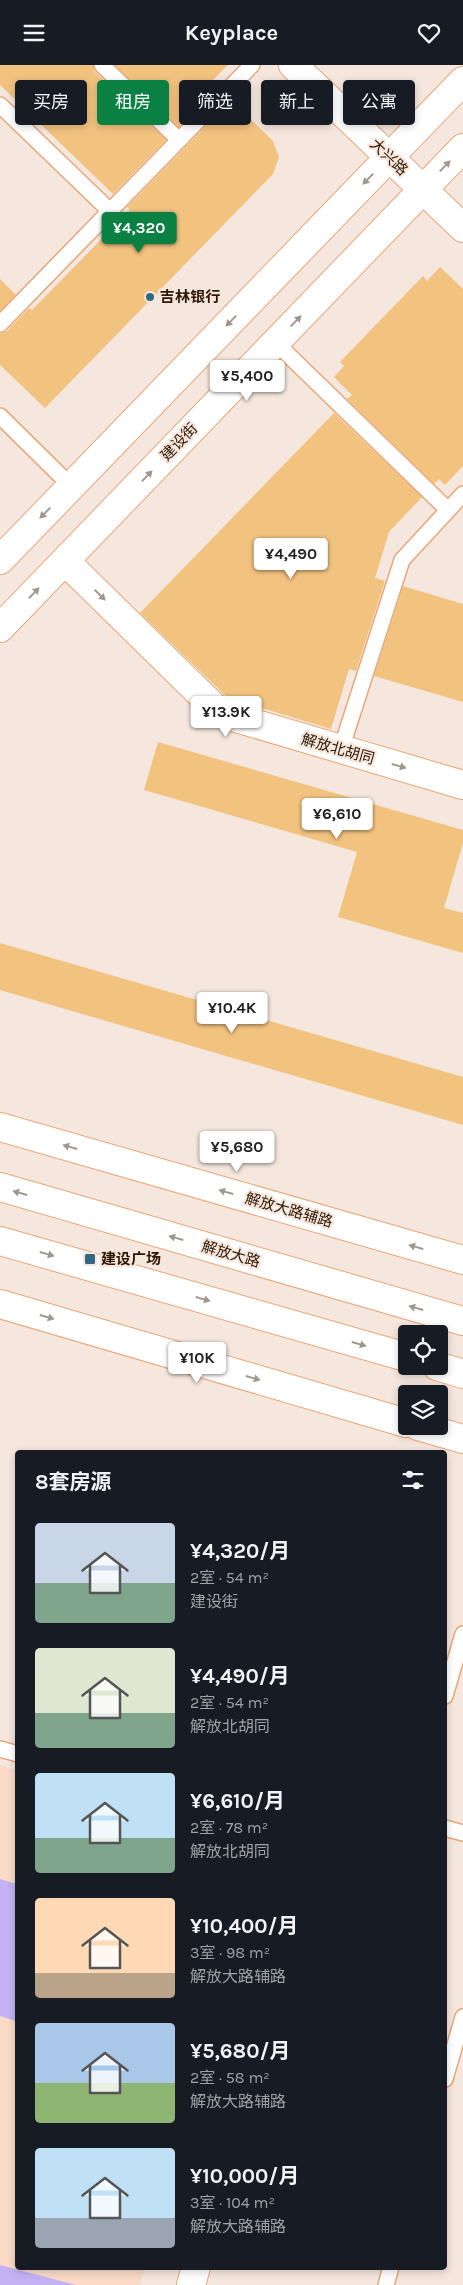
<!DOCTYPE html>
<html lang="zh">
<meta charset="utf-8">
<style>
body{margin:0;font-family:Karla,"Noto Sans SC",sans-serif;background:#20242c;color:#f1f3f6;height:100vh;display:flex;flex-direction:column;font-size:19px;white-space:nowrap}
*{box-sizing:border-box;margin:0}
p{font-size:16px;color:#9ea1a6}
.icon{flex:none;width:28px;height:28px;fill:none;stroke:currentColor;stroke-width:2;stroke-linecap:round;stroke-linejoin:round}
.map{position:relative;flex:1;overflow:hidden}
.panel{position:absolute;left:15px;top:1385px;width:432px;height:820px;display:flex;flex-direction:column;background:#171b24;border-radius:5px;box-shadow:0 2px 8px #0003}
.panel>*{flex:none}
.top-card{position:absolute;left:15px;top:15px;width:434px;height:45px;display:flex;gap:10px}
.fabs{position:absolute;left:398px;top:1260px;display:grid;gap:10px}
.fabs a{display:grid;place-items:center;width:50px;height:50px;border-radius:5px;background:#171b24;box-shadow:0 2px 8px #0003;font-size:25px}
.price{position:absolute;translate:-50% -42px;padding:0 11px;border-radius:5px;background:#fff;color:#222;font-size:16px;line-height:32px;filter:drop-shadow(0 1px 2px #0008)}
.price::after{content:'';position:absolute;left:50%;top:30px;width:15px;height:11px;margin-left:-8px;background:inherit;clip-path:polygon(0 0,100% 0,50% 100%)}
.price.selected{background:#0b8043;color:#fff}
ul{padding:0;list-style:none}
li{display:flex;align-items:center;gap:15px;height:125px;padding:0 20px}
li span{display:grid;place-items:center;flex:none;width:140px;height:100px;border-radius:5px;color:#555}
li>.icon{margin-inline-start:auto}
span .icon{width:60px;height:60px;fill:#fffc;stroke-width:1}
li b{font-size:21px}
h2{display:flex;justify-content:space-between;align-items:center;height:60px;padding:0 20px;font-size:21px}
.chip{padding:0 18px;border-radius:5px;background:#171b24;box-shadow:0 2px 8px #0003;font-size:18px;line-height:45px}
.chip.selected{background:#0b8043;color:#fff}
header{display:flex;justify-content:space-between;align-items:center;height:65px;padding:0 20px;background:#171b24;font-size:22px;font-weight:700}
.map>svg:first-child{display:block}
</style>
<header><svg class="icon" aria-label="menu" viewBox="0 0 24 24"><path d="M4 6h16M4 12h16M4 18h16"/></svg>Keyplace<svg class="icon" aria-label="heart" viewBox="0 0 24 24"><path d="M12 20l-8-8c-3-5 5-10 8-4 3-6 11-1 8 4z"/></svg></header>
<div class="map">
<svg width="463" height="2220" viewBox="0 0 463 2220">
<rect width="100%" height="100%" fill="#f5e7dd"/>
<!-- built -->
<polygon fill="#fbdbc7" points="0,1700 18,1706 18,2202 145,2203 140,2220 0,2220"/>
<!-- pitch -->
<g fill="#c3b3f4">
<polygon points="0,1814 17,1819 16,1956 0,1951"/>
<polygon points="0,2200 76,2220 0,2220"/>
</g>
<!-- building -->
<g fill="#f2c27f">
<polygon points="0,0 93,0 95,7 166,75 113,129 0,20"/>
<polygon points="115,0 228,0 211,17 217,23 179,62"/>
<polygon points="231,35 273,76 279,92 273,109 45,343 0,300 0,268 7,266 29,243 32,245 130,145 127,142"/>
<polygon points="440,202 463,224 463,401 445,420 439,414 434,419 347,334 352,330 334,312 344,301 340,297 423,211 427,216"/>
<polygon points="0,214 16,230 0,246"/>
<polygon points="334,348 422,432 389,467 375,513 385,516 356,606 349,604 331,664 228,633 140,548"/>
<polygon points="403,521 463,539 463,637 374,611"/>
<polygon points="158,677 463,765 463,778 444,843 463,848 463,888 338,852 357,787 144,725"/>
<polygon points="0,878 463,1012 463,1060 0,925"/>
</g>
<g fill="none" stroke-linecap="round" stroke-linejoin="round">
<defs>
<g id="service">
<polyline points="102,0 179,75"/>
<polyline points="0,40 110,146"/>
<polyline points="0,259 252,0"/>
<polyline points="275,277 448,445"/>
<polyline points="0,351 71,421"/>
<polyline points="341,684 402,495 463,429"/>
<polyline points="445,1631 463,1569"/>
<polyline points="0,1684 18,1689"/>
<polyline points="445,1763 463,1768"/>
<polyline points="445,2014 463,1952"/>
<polyline points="386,2220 391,2202"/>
</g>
<polyline id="minor" points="65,496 217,645 226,650 463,720"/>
<g id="tertiary">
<polyline points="293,0 463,163"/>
<polyline points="0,1062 463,1195"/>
<polyline points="0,1239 406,1358"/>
<polyline points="418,1361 463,1374"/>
<polyline points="191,2220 196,2202"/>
</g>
<g id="secondary">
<polyline points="0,495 463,16"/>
<polyline points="0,563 463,83"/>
</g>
<g id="primary">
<polyline points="0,1122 463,1256"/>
<polyline points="0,1176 406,1292"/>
<polyline points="437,1301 463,1309"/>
</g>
</defs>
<!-- service casing -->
<use href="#service" stroke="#eaa677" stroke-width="18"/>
<!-- minor casing -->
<use href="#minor" stroke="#eaa677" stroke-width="30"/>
<!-- tertiary casing -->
<use href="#tertiary" stroke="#eaa677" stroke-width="30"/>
<!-- secondary casing -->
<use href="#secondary" stroke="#eaa677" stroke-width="30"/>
<!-- primary casing -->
<use href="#primary" stroke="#eaa677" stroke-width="30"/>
<!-- service -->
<use href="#service" stroke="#fff" stroke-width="15"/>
<!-- minor -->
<use href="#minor" stroke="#fff" stroke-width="28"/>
<!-- tertiary -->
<use href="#tertiary" stroke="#fff" stroke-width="28"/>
<!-- secondary -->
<use href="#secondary" stroke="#fff" stroke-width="28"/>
<!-- primary -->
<use href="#primary" stroke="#fff" stroke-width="28"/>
</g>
<!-- one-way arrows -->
<defs><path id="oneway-solid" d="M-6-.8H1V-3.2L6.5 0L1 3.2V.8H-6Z" transform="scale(1.25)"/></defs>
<g fill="#a2978e">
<use href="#oneway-solid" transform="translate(445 101) rotate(-46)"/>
<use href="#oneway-solid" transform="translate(368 114) rotate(134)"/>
<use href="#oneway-solid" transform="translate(231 256) rotate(134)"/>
<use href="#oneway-solid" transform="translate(296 256) rotate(-46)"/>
<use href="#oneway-solid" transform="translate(147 411) rotate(-46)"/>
<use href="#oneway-solid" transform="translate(45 448) rotate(134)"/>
<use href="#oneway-solid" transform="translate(34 528) rotate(-46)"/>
<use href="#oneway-solid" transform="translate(100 530) rotate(44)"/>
<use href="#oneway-solid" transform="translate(399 701) rotate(16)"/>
<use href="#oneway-solid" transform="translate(70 1082) rotate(-164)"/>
<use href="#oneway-solid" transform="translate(226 1127) rotate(-164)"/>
<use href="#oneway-solid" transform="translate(20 1128) rotate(-164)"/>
<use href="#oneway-solid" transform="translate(176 1173) rotate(-164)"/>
<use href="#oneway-solid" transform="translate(416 1182) rotate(-164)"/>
<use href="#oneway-solid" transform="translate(47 1189) rotate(16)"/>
<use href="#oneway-solid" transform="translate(203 1234) rotate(16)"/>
<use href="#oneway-solid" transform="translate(416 1243) rotate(-164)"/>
<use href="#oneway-solid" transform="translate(47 1252) rotate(16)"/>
<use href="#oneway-solid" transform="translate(359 1279) rotate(16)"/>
<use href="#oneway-solid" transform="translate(253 1313) rotate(16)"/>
</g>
<!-- markers -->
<g fill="#336784" stroke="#f5e7dd" stroke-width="2">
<circle cx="150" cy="232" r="5"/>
<rect x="84" y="1188" width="12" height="12" rx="2.5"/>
</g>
<g text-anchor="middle" stroke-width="4.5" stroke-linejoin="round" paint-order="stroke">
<!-- street labels -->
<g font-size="15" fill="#301704" stroke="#f5e7dd">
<text transform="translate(389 92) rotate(44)" y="5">大兴路</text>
<text transform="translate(179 377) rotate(-46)" y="5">建设街</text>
<text transform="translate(338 684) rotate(16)" y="5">解放北胡同</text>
<text transform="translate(289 1145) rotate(16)" y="5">解放大路辅路</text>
<text transform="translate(231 1189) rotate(16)" y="5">解放大路</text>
</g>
<!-- poi labels -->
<g font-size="15" font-weight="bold" fill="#301704" stroke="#f5e7dd" text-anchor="start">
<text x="160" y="237">吉林银行</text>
<text x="101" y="1199">建设广场</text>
</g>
</g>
</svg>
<div class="fabs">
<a><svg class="icon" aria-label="locate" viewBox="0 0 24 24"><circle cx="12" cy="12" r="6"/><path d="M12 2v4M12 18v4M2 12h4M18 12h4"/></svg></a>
<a><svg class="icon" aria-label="layers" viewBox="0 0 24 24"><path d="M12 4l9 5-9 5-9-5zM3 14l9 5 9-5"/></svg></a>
</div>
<b class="price selected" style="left:139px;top:189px">¥4,320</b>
<b class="price" style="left:247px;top:337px">¥5,400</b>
<b class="price" style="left:291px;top:515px">¥4,490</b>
<b class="price" style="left:226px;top:673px">¥13.9K</b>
<b class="price" style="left:337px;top:775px">¥6,610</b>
<b class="price" style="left:232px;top:969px">¥10.4K</b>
<b class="price" style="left:237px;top:1108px">¥5,680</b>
<b class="price" style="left:197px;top:1319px">¥10K</b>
<div class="top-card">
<a class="chip">买房</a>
<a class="chip selected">租房</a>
<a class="chip">筛选</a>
<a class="chip">新上</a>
<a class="chip">公寓</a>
</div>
<section class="panel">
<h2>8套房源<svg class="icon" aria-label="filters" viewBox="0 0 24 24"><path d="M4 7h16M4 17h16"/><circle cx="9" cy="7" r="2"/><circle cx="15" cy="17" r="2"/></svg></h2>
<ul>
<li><span style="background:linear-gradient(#c9d6e8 60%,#7fa58c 0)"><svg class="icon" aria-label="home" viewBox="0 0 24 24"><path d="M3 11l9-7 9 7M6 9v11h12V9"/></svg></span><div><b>¥4,320/月</b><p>2室 · 54 m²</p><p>建设街</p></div></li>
<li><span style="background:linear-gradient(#dfe7d0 65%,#7fa58c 0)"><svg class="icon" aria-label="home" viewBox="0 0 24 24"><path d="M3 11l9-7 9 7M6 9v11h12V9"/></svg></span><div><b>¥4,490/月</b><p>2室 · 54 m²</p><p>解放北胡同</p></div></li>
<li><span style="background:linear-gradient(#bfe0f5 65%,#7fa58c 0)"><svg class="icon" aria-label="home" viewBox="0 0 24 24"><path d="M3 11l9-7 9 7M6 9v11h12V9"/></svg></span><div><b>¥6,610/月</b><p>2室 · 78 m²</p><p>解放北胡同</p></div></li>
<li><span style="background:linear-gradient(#ffd9b3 75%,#b9a48a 0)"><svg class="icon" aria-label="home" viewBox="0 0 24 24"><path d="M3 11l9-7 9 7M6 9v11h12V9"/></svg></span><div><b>¥10,400/月</b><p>3室 · 98 m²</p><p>解放大路辅路</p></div></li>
<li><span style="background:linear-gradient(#a9c7e8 60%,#8fb573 0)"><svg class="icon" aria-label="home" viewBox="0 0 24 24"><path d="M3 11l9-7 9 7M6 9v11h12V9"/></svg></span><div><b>¥5,680/月</b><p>2室 · 58 m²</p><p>解放大路辅路</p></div></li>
<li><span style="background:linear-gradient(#bfe0f5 70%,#9aa5b1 0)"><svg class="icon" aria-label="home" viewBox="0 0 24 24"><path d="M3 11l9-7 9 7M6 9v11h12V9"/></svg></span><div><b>¥10,000/月</b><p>3室 · 104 m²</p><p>解放大路辅路</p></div></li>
</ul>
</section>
</div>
